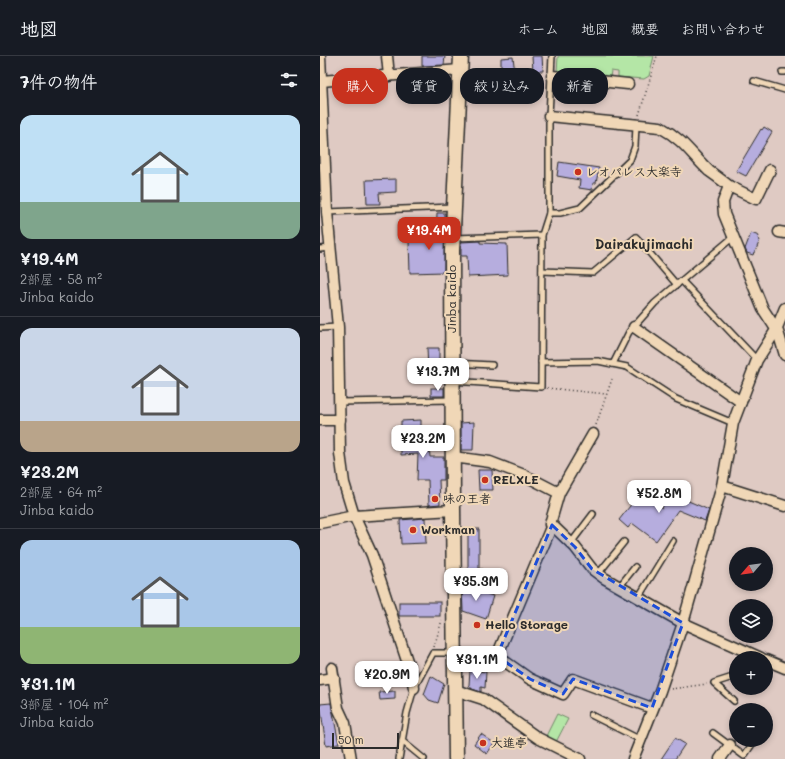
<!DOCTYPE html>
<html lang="ja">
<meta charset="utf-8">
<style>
body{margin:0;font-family:Mali,"Klee One",sans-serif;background:#20242c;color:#f1f3f6;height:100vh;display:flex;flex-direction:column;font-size:15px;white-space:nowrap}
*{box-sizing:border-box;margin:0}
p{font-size:13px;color:#9ea1a6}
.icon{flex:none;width:22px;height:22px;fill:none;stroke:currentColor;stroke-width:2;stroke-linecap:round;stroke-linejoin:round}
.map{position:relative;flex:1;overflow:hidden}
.details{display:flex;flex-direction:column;background:#171b24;width:320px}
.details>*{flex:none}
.guide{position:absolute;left:12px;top:12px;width:380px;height:36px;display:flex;gap:8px}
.needle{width:26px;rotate:242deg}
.buttons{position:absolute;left:409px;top:491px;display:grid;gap:8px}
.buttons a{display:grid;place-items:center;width:44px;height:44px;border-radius:50%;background:#171b24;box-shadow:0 2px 6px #0003;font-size:20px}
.scale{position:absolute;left:12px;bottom:10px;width:67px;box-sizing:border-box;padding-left:4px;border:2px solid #2b2b2b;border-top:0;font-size:11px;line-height:14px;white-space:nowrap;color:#2b2b2b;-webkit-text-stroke:3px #f0d7b7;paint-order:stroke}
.price{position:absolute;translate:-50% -34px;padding:0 9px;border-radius:8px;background:#fff;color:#222;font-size:13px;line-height:26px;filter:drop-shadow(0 1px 2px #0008)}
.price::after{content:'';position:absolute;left:50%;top:24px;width:12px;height:9px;margin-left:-6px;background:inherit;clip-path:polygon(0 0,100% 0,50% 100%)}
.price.current{background:#c8321e;color:#fff}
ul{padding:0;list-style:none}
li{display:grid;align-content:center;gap:8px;height:212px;padding:0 20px}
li+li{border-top:1px solid #363941}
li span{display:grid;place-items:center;height:124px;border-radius:12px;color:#555}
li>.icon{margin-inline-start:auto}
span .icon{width:72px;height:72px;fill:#fffc;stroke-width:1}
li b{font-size:17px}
h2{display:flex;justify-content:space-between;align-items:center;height:48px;padding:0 20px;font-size:17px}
.pill{padding:0 14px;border-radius:16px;background:#171b24;box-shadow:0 2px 6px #0003;font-size:14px;line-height:36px}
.pill.current{background:#c8321e;color:#fff}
header{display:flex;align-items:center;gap:24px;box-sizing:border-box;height:56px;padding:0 20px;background:#171b24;border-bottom:1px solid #363941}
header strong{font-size:19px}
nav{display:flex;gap:22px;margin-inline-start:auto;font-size:14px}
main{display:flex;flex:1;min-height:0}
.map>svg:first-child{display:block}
</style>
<header>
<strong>地図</strong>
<nav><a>ホーム</a><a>地図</a><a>概要</a><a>お問い合わせ</a></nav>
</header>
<main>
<section class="details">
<h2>7件の物件<svg class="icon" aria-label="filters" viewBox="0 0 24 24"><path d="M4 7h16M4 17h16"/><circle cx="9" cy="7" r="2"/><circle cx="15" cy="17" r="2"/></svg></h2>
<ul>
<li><span style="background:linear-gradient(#bfe0f5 70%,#7fa58c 0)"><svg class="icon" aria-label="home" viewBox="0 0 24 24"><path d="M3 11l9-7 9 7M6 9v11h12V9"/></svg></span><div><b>¥19.4M</b><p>2部屋 · 58 m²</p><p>Jinba kaido</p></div></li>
<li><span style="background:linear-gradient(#c9d6e8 75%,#b9a48a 0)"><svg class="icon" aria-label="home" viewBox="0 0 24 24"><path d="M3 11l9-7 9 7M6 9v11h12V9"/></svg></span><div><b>¥23.2M</b><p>2部屋 · 64 m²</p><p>Jinba kaido</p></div></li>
<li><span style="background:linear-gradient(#a9c7e8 70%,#8fb573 0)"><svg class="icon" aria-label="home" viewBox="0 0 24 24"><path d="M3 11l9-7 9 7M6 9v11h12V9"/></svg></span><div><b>¥31.1M</b><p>3部屋 · 104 m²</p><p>Jinba kaido</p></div></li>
</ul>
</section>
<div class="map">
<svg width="465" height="703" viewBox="0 0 465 703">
<rect width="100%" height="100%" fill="#dfcac3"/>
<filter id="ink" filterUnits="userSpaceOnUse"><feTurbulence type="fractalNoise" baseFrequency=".025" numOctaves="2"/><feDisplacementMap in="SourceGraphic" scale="8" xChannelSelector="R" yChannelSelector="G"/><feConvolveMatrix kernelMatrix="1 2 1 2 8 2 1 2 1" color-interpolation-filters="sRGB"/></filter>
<g filter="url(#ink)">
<!-- green -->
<g fill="#b4e6a6" stroke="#708868">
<polygon points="238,0 334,0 329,20 324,23 298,21 298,16 291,15 290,21 237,16"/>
<polygon points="237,658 248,663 236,686 226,680"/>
</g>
<!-- building -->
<g fill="#b6adde" stroke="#2b2b2b">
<polygon points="102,0 125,0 124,9 102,10"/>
<polygon points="212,0 222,0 223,15 213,15"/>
<polygon points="193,1 195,17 181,18 181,2"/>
<polygon points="444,71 452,76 426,120 416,115 441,73 442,74"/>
<polygon points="239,106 279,112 276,127 273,127 272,134 259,132 260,124 237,120"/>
<polygon points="76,123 76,136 59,137 60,148 47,148 46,124"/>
<polygon points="117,157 125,157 124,216 90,217 89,185 116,185"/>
<polygon points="431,177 439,180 438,183 440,184 435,196 434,196 433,199 427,197 425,193"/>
<polygon points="160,185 160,187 187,188 188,219 148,221 147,200 141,200 141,186"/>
<polygon points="107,292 119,292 119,314 108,315"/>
<rect x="111" y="332" width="13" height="8"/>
<polygon points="101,364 101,389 109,389 110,401 124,401 124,424 119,424 120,448 109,449 108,424 97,424 98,398 81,399 81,365"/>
<polygon points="154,366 153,394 141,394 141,367"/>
<polygon points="158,414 172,414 173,434 159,434"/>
<polygon points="321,436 342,452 348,436 389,454 385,465 358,454 336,485 312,467 308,472 299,464"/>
<polygon points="105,462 106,487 81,488 80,464"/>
<polygon points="148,473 159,473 159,513 163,513 163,522 148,522"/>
<polygon points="142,530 173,540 166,563 143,555"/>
<rect x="79" y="546" width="41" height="14"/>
<polygon points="150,614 166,616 165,632 161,631 161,636 152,633 149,629"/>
<polygon points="111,620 124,628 118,647 109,644 104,638"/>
<polygon points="75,635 75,643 60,644 59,636"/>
<polygon points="11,647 19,688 6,690 0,648"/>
<polygon points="161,678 174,687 167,698 154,688"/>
<polygon points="355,682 365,688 355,703 341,703"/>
</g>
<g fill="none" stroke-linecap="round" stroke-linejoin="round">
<defs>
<g id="lane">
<polyline points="462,16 465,16"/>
<polyline points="434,25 465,34"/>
<polyline points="7,156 133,151"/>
<polyline points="229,157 240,157 260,152 310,104 315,90 316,70"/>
<polyline points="134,182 222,179"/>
<polyline points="0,193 11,192"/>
<polyline points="222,215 273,217 316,181 357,229"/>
<polyline points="362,225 437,304"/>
<polyline points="0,272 18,271"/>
<polyline points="221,306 278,305 307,311 356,343 413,367"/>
<polyline points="133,307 172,309"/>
<polyline points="293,308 309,276 335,247 412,182"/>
<polyline points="133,325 221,331 222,179 229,157 229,60 232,0"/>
<polyline points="20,346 131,344"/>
<polyline points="251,487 273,458"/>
<polyline points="278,518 304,486"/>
<polyline points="299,531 315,511"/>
<polyline points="318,542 353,485"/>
<polyline points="414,645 394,627 416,620"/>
<polyline points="271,659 321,684"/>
<polyline points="393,677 424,700 435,684"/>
<polyline points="82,685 104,703"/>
<polyline points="79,703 87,657 94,632 113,597 133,597"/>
</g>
<g id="street">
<polyline points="0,0 7,156 18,271 20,397 24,427 34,460 52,499 92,620 94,632"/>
<polyline points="67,0 69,20"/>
<polyline points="232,20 308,28"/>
<polyline points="1,25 140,14"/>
<path d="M229 60 340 71C364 84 371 98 389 115 396 120 403 125 409 130L403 146 404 158 443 253 458 276 465 299"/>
<polyline points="409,130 436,143 450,114"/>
<polyline points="459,176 465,177"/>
<polyline points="314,271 421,346"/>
<polyline points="0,364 20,364"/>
<polyline points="133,401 170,406 204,419 239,437"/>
<polyline points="402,430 465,450"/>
<polyline points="0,467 34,460 133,454"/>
<polyline points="232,469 255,491 272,513 284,522 363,567 441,602"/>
<polyline points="135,597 157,601 177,600 232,469 230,468 239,437 273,378"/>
<polyline points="177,600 210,623 243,638 253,623 332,652"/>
<polyline points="446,604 465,612"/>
<polyline points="12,612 18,652 25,667 31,703"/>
<polyline points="0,624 14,622"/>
<polyline points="135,634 163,643 218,682 260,703"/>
<polyline points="313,703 340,635 363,567 402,430 413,367 437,304 456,274 465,252"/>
<polyline points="400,703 410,689"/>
</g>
<polyline id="secondary" points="136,703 133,454 132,195 141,0"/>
</defs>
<!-- lane casing -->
<use href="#lane" stroke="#2b2b2b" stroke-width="8"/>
<!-- street casing -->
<use href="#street" stroke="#2b2b2b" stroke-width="13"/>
<!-- secondary casing -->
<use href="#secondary" stroke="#2b2b2b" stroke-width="17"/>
<!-- path -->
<g stroke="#2b2b2b" stroke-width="1.5" stroke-dasharray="1 3" stroke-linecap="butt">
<polyline points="319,59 337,0"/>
<polyline points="227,332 286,338"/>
<polyline points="276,369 292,323"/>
<polyline points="114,591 122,564"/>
<polyline points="351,633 387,628"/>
</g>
<!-- lane -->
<use href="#lane" stroke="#f0d7b7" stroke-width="5"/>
<!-- street -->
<use href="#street" stroke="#f0d7b7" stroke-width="10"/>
<!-- secondary -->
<use href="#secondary" stroke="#f0d7b7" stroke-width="14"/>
</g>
</g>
<!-- marked area -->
<path fill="#1d4ed8" fill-opacity="0.2" stroke="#1d4ed8" stroke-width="3" stroke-dasharray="8 5" stroke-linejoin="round" d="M232 469 255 491 272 513 363 567 332 652 253 623 243 638 210 623 177 600Z"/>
<!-- markers -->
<g fill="#c8321e" stroke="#f0d7b7" stroke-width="1.5">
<circle cx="258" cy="116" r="4"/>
<circle cx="165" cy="424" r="4"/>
<circle cx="115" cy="443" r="4"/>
<circle cx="93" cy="474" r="4"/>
<circle cx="157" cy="569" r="4"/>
<circle cx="163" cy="687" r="4"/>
</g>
<g text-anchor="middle" stroke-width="4" stroke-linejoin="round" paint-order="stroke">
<!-- poi labels -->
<g font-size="12" font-weight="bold" fill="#2b2b2b" stroke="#f0d7b7" text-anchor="start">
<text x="266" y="120">レオパレス大楽寺</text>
<text x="173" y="428">RELXLE</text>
<text x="123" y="447">味の王者</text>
<text x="101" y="478">Workman</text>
<text x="165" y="573">Hello Storage</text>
<text x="171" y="691">大進亭</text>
</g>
<!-- street labels -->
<g font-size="12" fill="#2b2b2b" stroke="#f0d7b7">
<text transform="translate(132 243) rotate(-90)" y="4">Jinba kaido</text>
</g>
<!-- neighbourhood labels -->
<g font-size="13" font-weight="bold" fill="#2b2b2b" stroke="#f0d7b7">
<text x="324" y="193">Dairakujimachi</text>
</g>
</g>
</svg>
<div class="buttons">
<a><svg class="needle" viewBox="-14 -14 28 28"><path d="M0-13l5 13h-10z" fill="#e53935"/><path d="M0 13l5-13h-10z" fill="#9ea1a6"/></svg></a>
<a><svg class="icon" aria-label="layers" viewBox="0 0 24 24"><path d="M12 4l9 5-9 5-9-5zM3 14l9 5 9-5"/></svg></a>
<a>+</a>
<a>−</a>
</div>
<div class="scale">50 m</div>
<b class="price current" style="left:109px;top:195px">¥19.4M</b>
<b class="price" style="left:118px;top:336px">¥13.7M</b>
<b class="price" style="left:103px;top:403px">¥23.2M</b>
<b class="price" style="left:339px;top:458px">¥52.8M</b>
<b class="price" style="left:156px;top:546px">¥35.3M</b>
<b class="price" style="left:157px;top:624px">¥31.1M</b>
<b class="price" style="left:67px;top:639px">¥20.9M</b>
<div class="guide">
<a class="pill current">購入</a>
<a class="pill">賃貸</a>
<a class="pill">絞り込み</a>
<a class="pill">新着</a>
</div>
</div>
</main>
